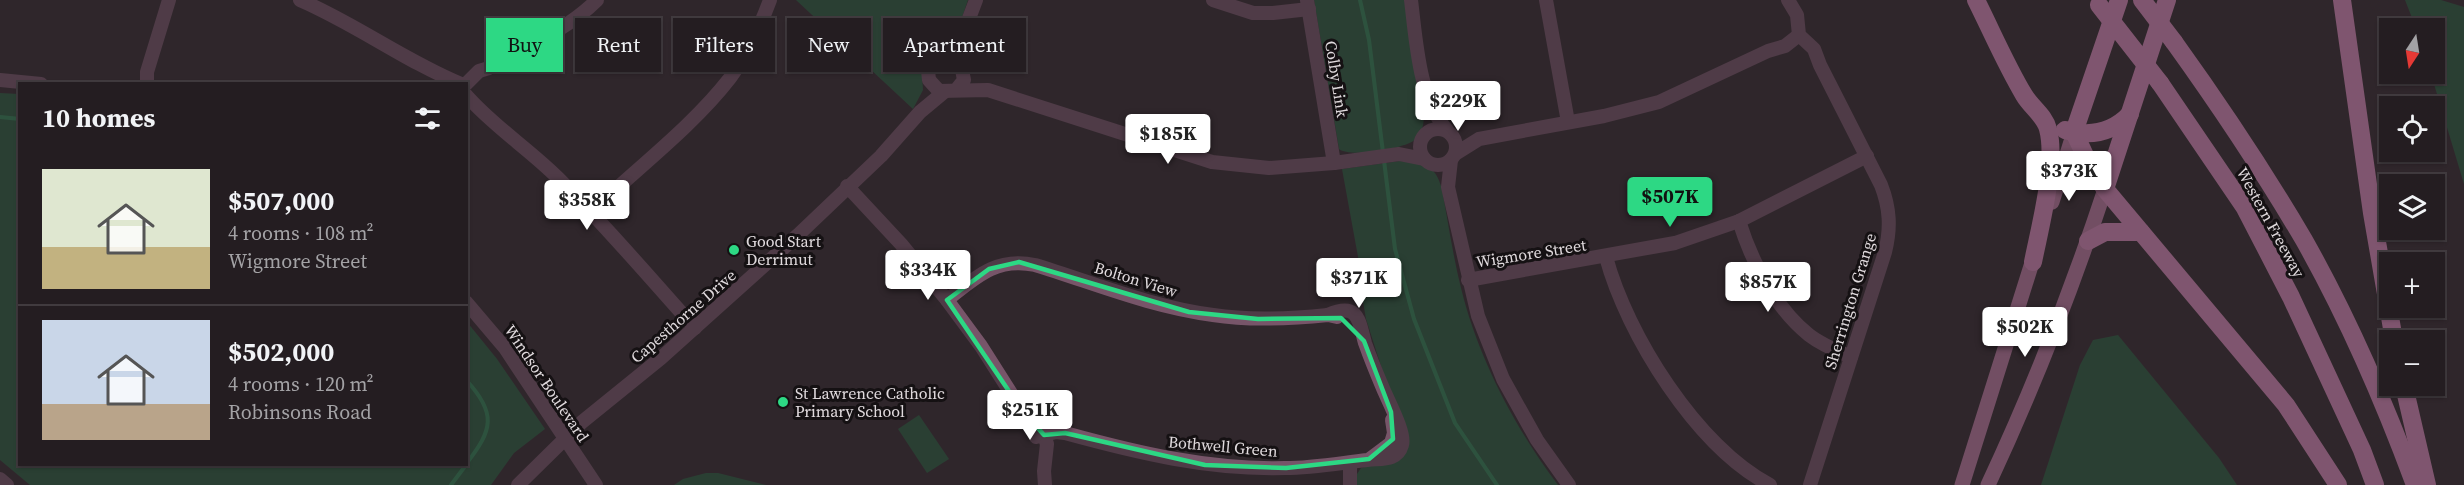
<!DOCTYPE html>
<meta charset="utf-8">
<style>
body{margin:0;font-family:"Source Serif 4",serif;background:#2c262a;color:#f1f3f6;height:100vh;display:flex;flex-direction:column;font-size:22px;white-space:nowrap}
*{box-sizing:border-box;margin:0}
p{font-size:20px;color:#a3a2a5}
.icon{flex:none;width:33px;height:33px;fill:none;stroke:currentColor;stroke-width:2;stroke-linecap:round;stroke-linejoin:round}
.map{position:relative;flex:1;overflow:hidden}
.sheet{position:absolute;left:18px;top:82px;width:450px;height:384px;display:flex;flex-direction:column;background:#241d21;border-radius:0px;box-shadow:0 2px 4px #0004,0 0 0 2px #413b3f}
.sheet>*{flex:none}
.hud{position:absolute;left:486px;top:18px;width:570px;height:54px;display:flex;gap:12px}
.needle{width:39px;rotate:192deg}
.buttons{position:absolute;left:2379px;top:18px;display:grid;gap:12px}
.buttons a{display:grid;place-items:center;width:66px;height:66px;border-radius:0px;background:#241d21;box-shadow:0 2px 4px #0004,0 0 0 2px #413b3f;font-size:30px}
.price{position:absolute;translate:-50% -51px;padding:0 14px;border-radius:6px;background:#fff;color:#222;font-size:20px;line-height:39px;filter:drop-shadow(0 2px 3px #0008)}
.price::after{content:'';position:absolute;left:50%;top:36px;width:18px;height:14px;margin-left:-9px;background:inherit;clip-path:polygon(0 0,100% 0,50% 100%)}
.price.active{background:#2dd884;color:#111}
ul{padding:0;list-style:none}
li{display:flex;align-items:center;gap:18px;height:150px;padding:0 24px}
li+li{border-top:2px solid #413b3f}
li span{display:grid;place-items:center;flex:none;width:168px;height:120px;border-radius:0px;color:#555}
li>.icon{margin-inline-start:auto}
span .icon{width:72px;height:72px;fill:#fffc;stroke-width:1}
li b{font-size:26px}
h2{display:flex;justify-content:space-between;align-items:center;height:72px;padding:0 24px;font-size:26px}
.chip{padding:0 21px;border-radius:0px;background:#241d21;box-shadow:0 2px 4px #0004,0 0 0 2px #413b3f;font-size:21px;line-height:54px}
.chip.active{background:#2dd884;color:#111}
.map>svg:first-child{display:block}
</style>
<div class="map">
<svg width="2464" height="485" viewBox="0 0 2464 485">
<rect width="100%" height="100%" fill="#30272c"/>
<!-- green -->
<g fill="#255e3d">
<polygon points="796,0 968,0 958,29 949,44 932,54 925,62 922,73 923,90 913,109"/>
<path d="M1314 0H1406L1424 113C1424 122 1423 132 1416 139 1405 149 1350 158 1339 149Z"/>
<polygon points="2405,0 2441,0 2464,7 2464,184 2431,74 2434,74 2434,28 2416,28"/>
<polygon points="0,93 19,94 20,465 466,465 467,322 497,359 545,429 514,453 491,485 30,485 0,460"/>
<path d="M1400 161C1423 164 1435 163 1442 189 1448 222 1453 256 1461 288 1478 358 1515 428 1558 485H1354L1355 477 1361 468 1396 459 1382 369 1366 319 1362 296 1365 295 1342 169Z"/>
<polygon points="2118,335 2219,458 2237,485 2041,485 2080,365 2093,340"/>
<polygon points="919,415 949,459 927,473 898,429"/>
<polygon points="706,473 718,473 766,485 674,485 683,479"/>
</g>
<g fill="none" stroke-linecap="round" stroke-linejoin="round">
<!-- stream -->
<g stroke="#2c8856" stroke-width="4">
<polyline points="1360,0 1369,40 1395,249 1414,319 1455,423 1497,485"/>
<polyline points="0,117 20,119"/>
<path d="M466 380C497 413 493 430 466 464"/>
<polyline points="451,485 466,465"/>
</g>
<!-- minor -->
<g stroke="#775569" stroke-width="14">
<path d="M300 0C356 24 405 61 461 84"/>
<polyline points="1213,0 1253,13 1273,13 1309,9"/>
<polyline points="1307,0 1334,163"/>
<path d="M1411 0C1416 40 1419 100 1447 130"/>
<polyline points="1546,0 1568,122"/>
<path d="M1788 0 1797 15 1799 35 1814 49 1820 65 1881 185C1890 208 1891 228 1885 252L1810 485"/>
<polyline points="961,64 965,29 976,0"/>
<polyline points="0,80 41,84"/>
<polyline points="147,84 147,72 169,0"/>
<path d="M466 84 479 71 489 68C526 47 567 30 597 0"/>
<polyline points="956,90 964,80 961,64 949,56 934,61 928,70 929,80 939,91 988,90 1212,162 1269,168 1334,163 1399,154 1424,159"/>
<path d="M466 95C493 126 529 149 558 178 606 226 650 278 695 328"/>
<circle cx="1438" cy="147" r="18"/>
<polyline points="1455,154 1479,139 1604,116 1659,102 1768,51 1785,46 1799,35"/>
<polyline points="1451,160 1448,187 1478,316 1503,379 1537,440 1569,485"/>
<polyline points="847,186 901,244 947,300 981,346 1021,409 1043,433 1047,444 1044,471 1045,485"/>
<path d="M591 212C636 169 692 127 730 78 748 54 760 27 770 0"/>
<path d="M1739 221C1752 262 1775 308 1809 335 1822 345 1837 351 1851 357"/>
<path d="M1606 257C1627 335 1697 447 1770 485"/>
<polyline points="1468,280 1675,243 1739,221 1867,156"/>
<path d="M947 300C976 277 996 257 1035 265 1094 283 1151 307 1213 315 1251 321 1289 319 1328 315L1337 317"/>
<polyline points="466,302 505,348 596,485"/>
<path d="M1036 437 1056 432 1065 433C1138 453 1209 470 1285 468 1313 468 1340 463 1367 460 1380 458 1397 462 1402 445 1406 433 1387 399 1382 386 1376 372 1370 357 1365 343 1359 322 1359 301 1328 315"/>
<polyline points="1371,458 1391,443 1394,433 1392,420"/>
<polyline points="0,479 7,485"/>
<polyline points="518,485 582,422 661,358 798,235 881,156 920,112 944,92"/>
<polyline points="1350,485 1350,463"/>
</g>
<!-- major -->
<g stroke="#c37fa7" stroke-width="15">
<polyline points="2052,202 2074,132"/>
<polyline points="1962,485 2036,250"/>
<path d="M1988 485C2033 389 2072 289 2105 189"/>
</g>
<!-- highway -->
<g stroke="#e18fc0" stroke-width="18">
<path d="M1976 0C1992 32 2006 65 2024 95 2031 107 2045 116 2048 129 2057 163 2040 227 2033 262"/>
<polyline points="2342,0 2372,213 2394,340"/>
<path d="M2174 42C2220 106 2264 172 2304 240 2348 318 2384 401 2415 485"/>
<polyline points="2160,83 2245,208 2291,297 2362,450 2375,485"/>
<path d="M2065 130C2090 137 2112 133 2130 114"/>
<polyline points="2074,132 2090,166 2105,189 2286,405 2338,485"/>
<polyline points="2074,132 2119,0"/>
<polyline points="2105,189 2167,0"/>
<polyline points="2088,241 2105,232 2141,232"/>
<polyline points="2404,386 2427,485"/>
</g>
<!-- highway-bridge -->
<g stroke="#e18fc0" stroke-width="18">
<polyline points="2142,0 2174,42"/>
<polyline points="2099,5 2160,83"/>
</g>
</g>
<!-- marked area -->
<path d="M0 0H2464V485H0ZM1019 262 1189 312 1258 319 1341 318 1364 341 1391 412 1393 439 1369 459 1286 468 1205 465 1065 433 1044 435 1021 409 947 300 989 269Z" fill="#30272c" fill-opacity=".55" fill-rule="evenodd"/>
<path fill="none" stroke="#2dd884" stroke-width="4.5" stroke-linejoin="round" d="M1019 262 1189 312 1258 319 1341 318 1364 341 1391 412 1393 439 1369 459 1286 468 1205 465 1065 433 1044 435 1021 409 947 300 989 269Z"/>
<!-- markers -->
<g fill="#2dd884" stroke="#151113" stroke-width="2">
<circle cx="734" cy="250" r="6"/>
<circle cx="783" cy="402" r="6"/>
</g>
<g text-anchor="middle" stroke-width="6" stroke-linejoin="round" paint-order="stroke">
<!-- street labels -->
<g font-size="16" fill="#e0dadd" stroke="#151113">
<text transform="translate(1337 79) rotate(81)" y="6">Colby Link</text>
<text transform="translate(2271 222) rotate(61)" y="6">Western Freeway</text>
<text transform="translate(1531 253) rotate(-9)" y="6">Wigmore Street</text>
<text transform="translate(1136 279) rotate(17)" y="6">Bolton View</text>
<text transform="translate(1850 301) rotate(-73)" y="6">Sherrington Grange</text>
<text transform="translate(683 316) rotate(-41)" y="6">Capesthorne Drive</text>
<text transform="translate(547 383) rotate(56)" y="6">Windsor Boulevard</text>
<text transform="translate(1223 446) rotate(5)" y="6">Bothwell Green</text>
</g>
<!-- poi labels -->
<g font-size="16" fill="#e0dadd" stroke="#151113" text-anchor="start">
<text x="746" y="247">Good Start<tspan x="746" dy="18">Derrimut</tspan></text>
<text x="795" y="399">St Lawrence Catholic<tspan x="795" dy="18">Primary School</tspan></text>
</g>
</g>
</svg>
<div class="buttons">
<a><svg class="needle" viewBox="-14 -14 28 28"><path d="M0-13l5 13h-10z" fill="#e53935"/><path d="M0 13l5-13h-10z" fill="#a3a2a5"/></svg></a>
<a><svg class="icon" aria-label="locate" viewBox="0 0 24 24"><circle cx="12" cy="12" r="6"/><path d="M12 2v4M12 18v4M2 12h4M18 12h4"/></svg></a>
<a><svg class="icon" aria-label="layers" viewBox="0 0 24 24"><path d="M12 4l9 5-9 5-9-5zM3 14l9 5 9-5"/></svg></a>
<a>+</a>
<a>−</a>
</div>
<b class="price" style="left:1458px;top:132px">$229K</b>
<b class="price" style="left:1168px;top:165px">$185K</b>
<b class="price" style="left:2069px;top:202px">$373K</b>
<b class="price active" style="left:1670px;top:228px">$507K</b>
<b class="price" style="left:587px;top:231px">$358K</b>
<b class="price" style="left:928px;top:301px">$334K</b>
<b class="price" style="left:1359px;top:309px">$371K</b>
<b class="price" style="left:1768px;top:313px">$857K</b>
<b class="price" style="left:2025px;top:358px">$502K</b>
<b class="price" style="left:1030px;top:441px">$251K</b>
<div class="hud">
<a class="chip active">Buy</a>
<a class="chip">Rent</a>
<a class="chip">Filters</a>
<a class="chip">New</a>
<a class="chip">Apartment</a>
</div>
<section class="sheet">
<h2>10 homes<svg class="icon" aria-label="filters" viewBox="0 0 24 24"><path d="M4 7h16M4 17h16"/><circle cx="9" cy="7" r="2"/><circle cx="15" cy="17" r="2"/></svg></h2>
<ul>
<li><span style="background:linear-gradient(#dfe7d0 65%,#c2b280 0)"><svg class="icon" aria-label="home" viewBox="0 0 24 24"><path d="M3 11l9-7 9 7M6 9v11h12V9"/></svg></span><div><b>$507,000</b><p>4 rooms · 108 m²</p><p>Wigmore Street</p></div></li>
<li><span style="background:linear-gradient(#c9d6e8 70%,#b9a48a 0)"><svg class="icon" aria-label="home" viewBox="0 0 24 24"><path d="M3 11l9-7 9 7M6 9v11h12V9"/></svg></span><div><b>$502,000</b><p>4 rooms · 120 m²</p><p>Robinsons Road</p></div></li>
</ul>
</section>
</div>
